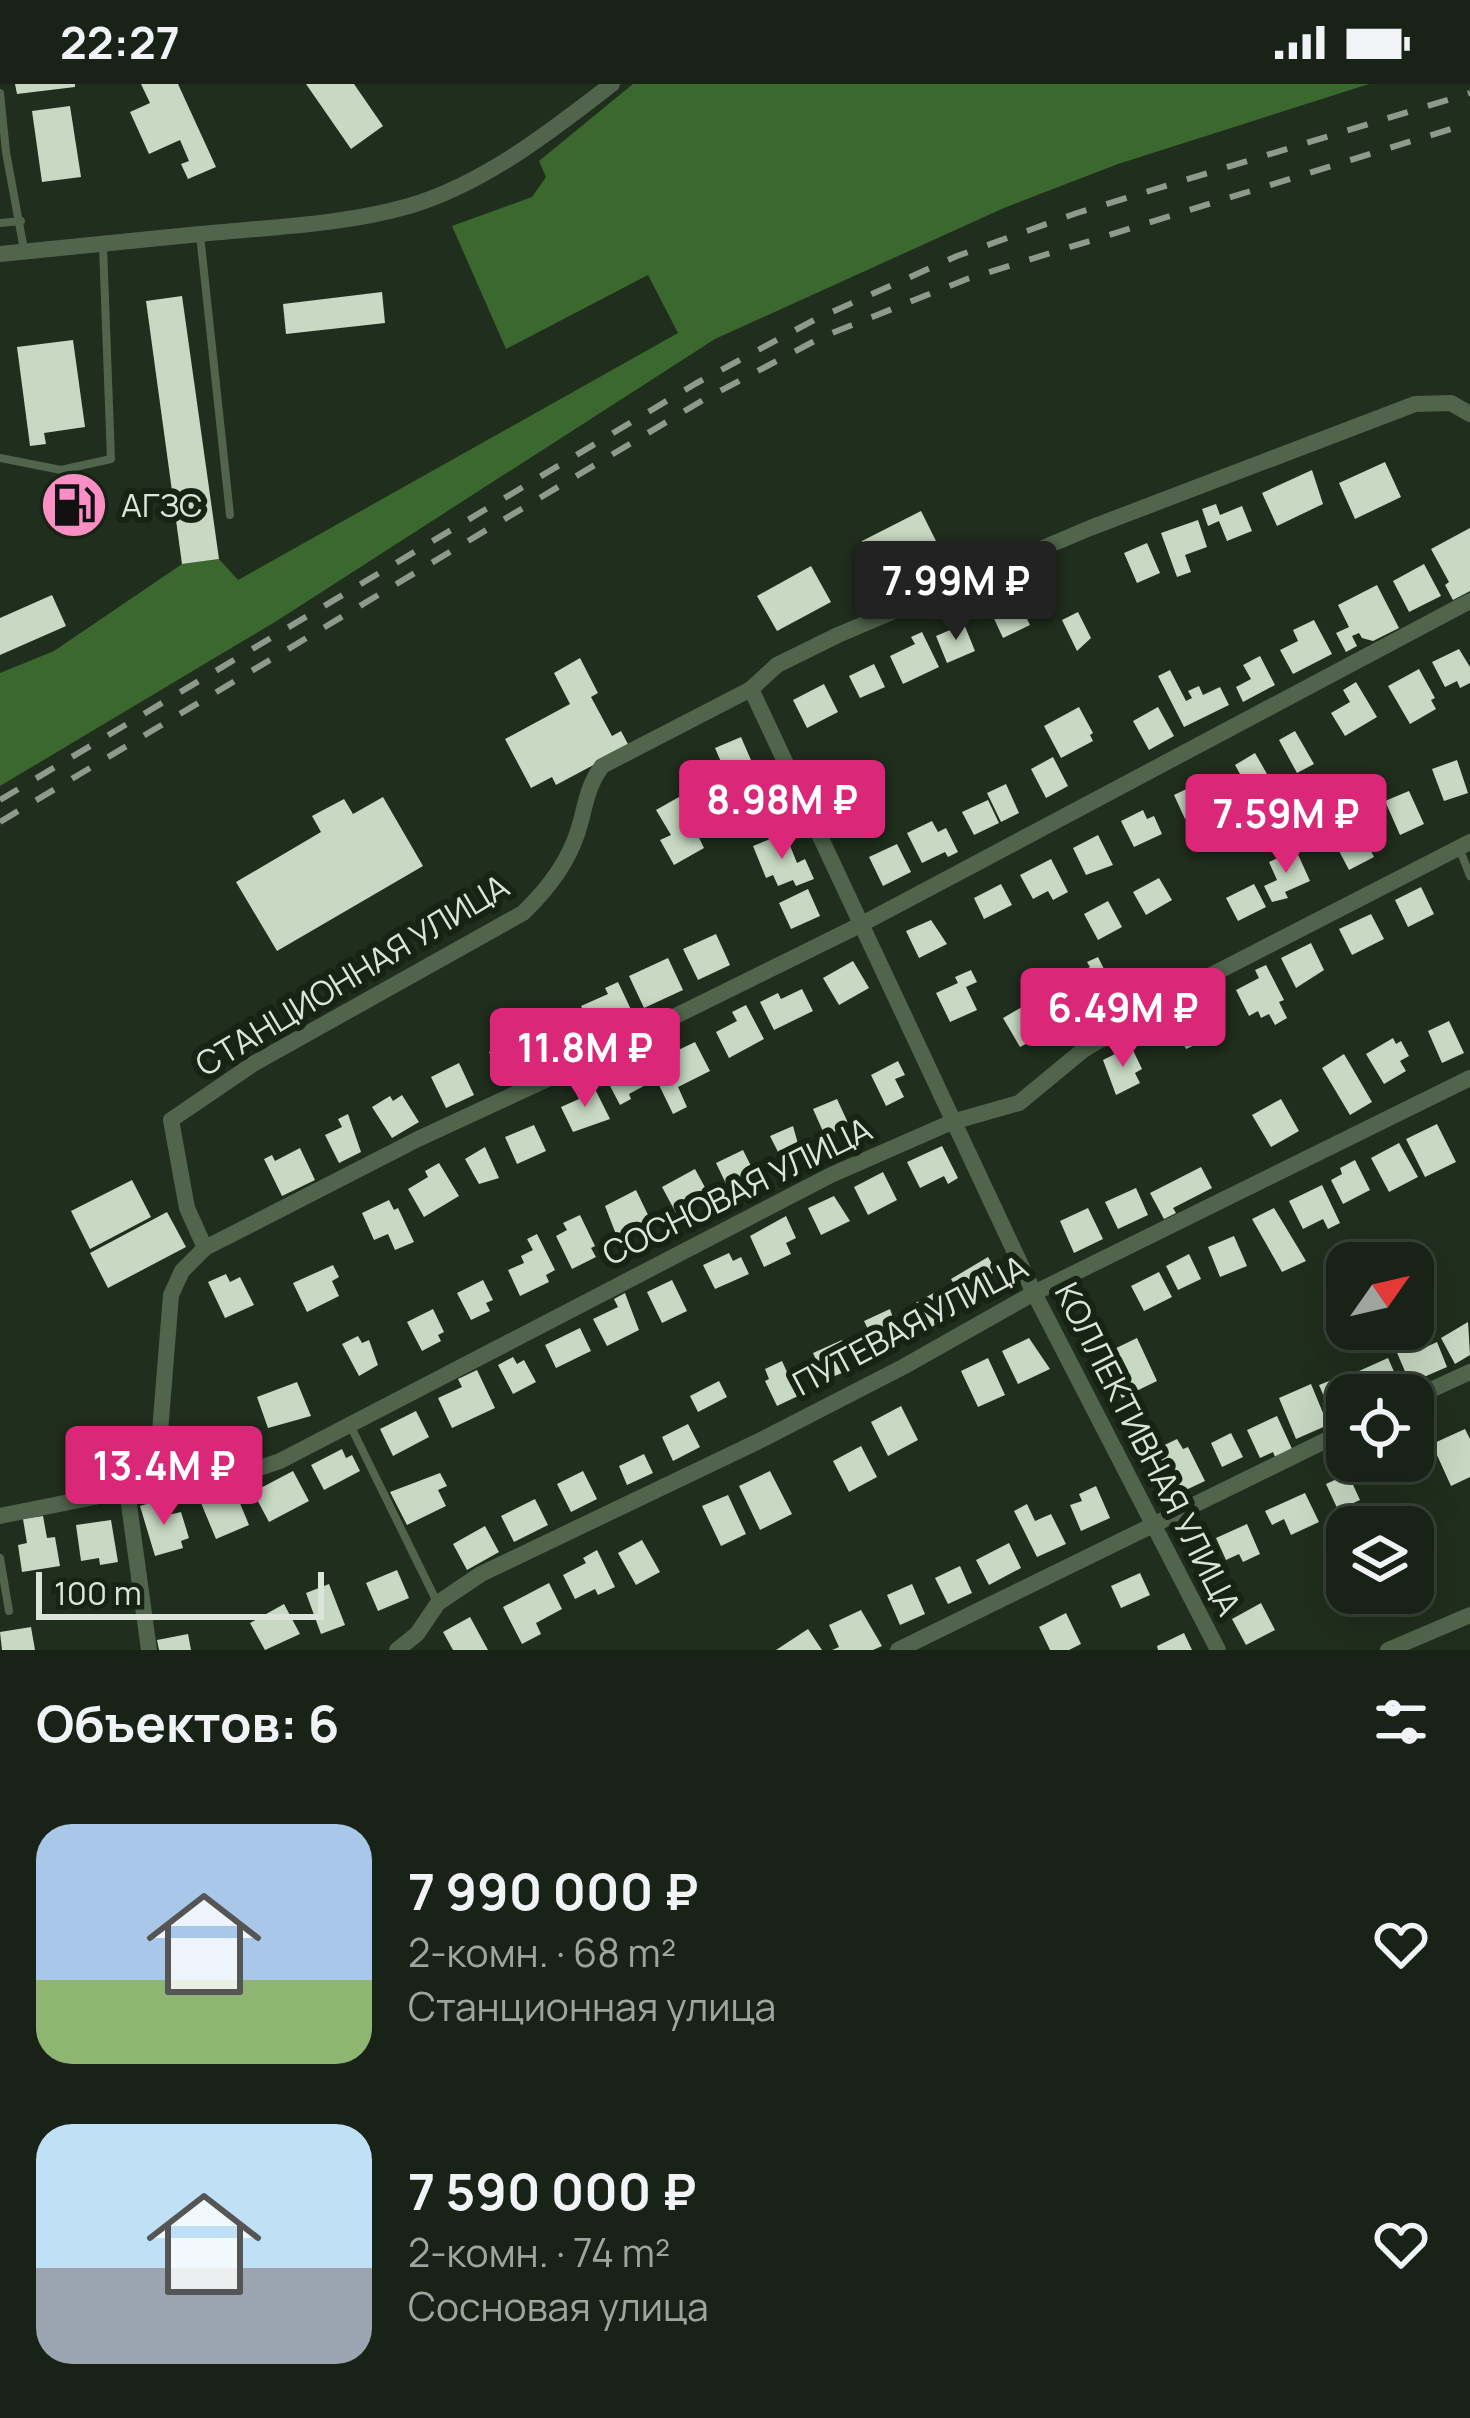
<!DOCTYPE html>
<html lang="ru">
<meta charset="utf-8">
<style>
body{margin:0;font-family:Manrope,sans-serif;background:#252f23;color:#f1f3f6;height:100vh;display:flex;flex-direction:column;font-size:45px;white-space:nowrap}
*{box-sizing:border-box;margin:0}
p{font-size:39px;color:#9fa4a1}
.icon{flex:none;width:66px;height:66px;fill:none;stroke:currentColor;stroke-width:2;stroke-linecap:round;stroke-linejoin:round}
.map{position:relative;height:1566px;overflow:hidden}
.details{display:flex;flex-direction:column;background:#182216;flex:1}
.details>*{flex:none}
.needle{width:78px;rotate:56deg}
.tools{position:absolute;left:1326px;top:1158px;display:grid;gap:24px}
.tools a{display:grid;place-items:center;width:108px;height:108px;border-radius:24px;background:#182216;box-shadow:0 12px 48px #0002,0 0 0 3px #363f35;font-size:60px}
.scale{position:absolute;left:36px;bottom:30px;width:288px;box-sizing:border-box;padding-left:12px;border:6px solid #dbe5d9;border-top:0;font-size:33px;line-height:42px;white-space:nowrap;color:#dbe5d9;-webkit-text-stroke:9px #172414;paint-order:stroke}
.price{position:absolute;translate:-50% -102px;padding:0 27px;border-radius:12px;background:#db2777;color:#fff;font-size:39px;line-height:78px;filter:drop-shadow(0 3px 6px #0008)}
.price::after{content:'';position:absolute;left:50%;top:72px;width:36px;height:27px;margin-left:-18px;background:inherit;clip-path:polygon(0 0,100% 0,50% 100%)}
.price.on{background:#222;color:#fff}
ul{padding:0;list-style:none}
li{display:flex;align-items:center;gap:36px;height:300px;padding:0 36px}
li span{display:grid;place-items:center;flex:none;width:336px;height:240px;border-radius:36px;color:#555}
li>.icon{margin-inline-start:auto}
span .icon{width:144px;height:144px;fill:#fffc;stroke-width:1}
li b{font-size:51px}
h2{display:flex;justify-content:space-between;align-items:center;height:144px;padding:0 36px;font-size:51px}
.status{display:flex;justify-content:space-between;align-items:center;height:84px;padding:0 60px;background:#182216;direction:ltr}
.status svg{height:33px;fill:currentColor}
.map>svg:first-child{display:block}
</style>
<div class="status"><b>22:27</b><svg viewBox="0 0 49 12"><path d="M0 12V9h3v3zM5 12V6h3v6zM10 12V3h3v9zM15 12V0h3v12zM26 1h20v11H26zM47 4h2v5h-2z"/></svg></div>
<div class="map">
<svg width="1470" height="1566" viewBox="0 0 1470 1566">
<rect width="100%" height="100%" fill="#202e1d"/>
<!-- forest -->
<polygon fill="#3a682e" points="633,0 1369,0 1118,80 1004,124 715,255 275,538 0,702 0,589 54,567 182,480 219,475 238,496 678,249 648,191 506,265 452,142 532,113 546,93 539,77"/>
<!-- building -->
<g fill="#c7d9c2">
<polygon points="15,0 75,0 75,3 17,10"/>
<polygon points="141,0 178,0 216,83 188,95 181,80 189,77 180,56 149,70 130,28 150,19"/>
<polygon points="306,0 354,0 383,42 351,65"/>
<polygon points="70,22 81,93 42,98 32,27"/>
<polygon points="382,208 385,239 286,250 283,220"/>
<polygon points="182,212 219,475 182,480 146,217"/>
<polygon points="73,256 85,343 44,349 46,360 30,362 17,263"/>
<polygon points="1385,378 1401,413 1355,435 1339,399"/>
<polygon points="1312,386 1323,420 1277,442 1262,409"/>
<polygon points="1216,420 1220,431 1242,422 1252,447 1227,457 1219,437 1208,442 1202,425"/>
<polygon points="921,427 941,467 883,497 862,457"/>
<polygon points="1198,436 1207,463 1185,471 1191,488 1177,493 1161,449"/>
<polygon points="1470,444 1470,507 1453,516 1445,501 1449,498 1431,465"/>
<polygon points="1147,459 1160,489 1137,499 1124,469"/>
<polygon points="1424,480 1441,512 1409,528 1393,497"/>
<polygon points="811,482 831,518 777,547 757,512"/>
<polygon points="1377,501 1399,544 1373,557 1362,554 1359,549 1352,552 1357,562 1346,568 1336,549 1349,543 1338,521"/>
<polygon points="52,511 66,542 0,571 0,534"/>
<polygon points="1017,514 1030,541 1003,554 990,526"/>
<polygon points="1078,528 1091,554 1077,567 1062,536"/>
<polygon points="1314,536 1332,570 1293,590 1280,566 1298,557 1293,546"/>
<polygon points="964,540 975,567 947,579 936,552"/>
<polygon points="922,548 939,583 903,600 890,572 915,560 911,553"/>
<polygon points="1459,565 1470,583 1470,599 1460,604 1457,597 1445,603 1432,578"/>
<polygon points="1260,572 1275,601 1243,618 1236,603 1251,595 1243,581"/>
<polygon points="580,574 598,609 591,613 612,652 621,647 629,662 556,701 552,693 531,704 505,655 570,620 554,589"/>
<polygon points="874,580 885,603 860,614 849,592"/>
<polygon points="1419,585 1435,614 1431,616 1436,625 1410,640 1388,602"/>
<polygon points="1170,586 1186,617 1192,614 1188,607 1199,602 1203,611 1220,603 1229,621 1184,643 1158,592"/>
<polygon points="1356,598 1377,633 1345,652 1331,629 1350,618 1343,606"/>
<polygon points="824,600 838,628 807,644 793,616"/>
<polygon points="1079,623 1093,649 1090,651 1093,657 1061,674 1044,642"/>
<polygon points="1158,623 1174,652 1149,666 1133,637"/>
<polygon points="1295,647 1314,680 1297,689 1279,656"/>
<polygon points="741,653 757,690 731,701 715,664"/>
<polygon points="1255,669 1271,697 1250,708 1235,681"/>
<polygon points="1053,673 1068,702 1046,714 1031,685"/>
<polygon points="1457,676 1468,709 1444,717 1432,685"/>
<polygon points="1203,697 1214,721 1185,735 1174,711"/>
<polygon points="1006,700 1019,729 1001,738 987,709"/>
<polygon points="1409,707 1424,740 1400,751 1385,717"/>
<polygon points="766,708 779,738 748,751 735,721"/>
<polygon points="383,713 423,782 277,867 236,798 321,748 312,732 344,715 353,730"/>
<polygon points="679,713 704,764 674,781 660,756 671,751 656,726"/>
<polygon points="988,716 999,739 974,751 962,728"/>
<polygon points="1143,726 1147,735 1154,732 1162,750 1134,763 1121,737"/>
<polygon points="932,737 938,748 946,744 958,768 948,773 945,768 922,779 907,749"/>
<polygon points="785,749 797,779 805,775 814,795 796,802 793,796 778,802 773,791 766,794 753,762"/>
<polygon points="1362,750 1374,773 1349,786 1337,763"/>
<polygon points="1098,751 1113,781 1086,791 1073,764"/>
<polygon points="897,760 911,788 883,802 869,773"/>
<polygon points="1296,766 1310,797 1285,808 1288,814 1272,818 1264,802 1277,796 1269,778"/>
<polygon points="1051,775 1068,808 1053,816 1048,807 1033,815 1020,791"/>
<polygon points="1159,794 1172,816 1146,831 1133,808"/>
<polygon points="1001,800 1012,821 984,835 974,814"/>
<polygon points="1254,800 1266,823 1238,837 1226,814"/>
<polygon points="1421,803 1434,830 1408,843 1395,816"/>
<polygon points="808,805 820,832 791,845 779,819"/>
<polygon points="1108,817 1122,843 1098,856 1084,830"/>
<polygon points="1371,830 1384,855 1352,871 1339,845"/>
<polygon points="931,836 947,860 919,874 906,847"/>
<polygon points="716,850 730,881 698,896 683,865"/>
<polygon points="1311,859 1324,886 1296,904 1281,874"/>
<polygon points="1098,873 1115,907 1086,922 1071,893 1090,883 1087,878"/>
<polygon points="668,874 683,906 644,924 629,892"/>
<polygon points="853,877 869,904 839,921 823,894"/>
<polygon points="1266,881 1284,916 1279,918 1287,934 1275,941 1269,930 1261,934 1258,927 1249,932 1236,906 1259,894 1255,886"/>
<polygon points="971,886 977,898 966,903 977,926 950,938 936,909 958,899 955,893"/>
<polygon points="618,898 635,934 622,941 619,935 593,947 581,922 608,910 605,904"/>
<polygon points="802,905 813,927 774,946 760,918 778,909 781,915"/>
<polygon points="1027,920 1044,950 1020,963 1003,934"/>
<polygon points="746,921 764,955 729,974 716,948 737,937 732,928"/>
<polygon points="1199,925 1213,953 1186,965 1173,937"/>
<polygon points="556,926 575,967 542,982 523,941"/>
<polygon points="1449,937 1464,969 1442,979 1428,947"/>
<polygon points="1393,954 1396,960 1401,957 1409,972 1400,977 1406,987 1384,1000 1366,970"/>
<polygon points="510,958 521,982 500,992 489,968"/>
<polygon points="695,958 710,987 678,1003 687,1023 673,1030 649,980"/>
<polygon points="1131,962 1142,985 1135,989 1140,999 1116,1011 1103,976"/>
<polygon points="1344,970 1372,1018 1350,1031 1322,984"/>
<polygon points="641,975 653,997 629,1010 631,1015 620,1021 609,1000 633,987 630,981"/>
<polygon points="898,977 905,991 895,995 904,1013 886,1022 871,991"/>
<polygon points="459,979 474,1011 446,1024 431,993"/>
<polygon points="593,1001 610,1035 573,1048 561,1023 579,1015 576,1009"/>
<polygon points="402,1011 419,1038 392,1054 372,1023 390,1012 393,1017"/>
<polygon points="837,1015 849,1041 825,1052 813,1025"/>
<polygon points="1281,1015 1299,1047 1271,1063 1252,1031"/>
<polygon points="348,1030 361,1068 339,1079 325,1051 342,1043 338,1035"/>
<polygon points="1437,1040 1456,1078 1425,1093 1406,1055"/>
<polygon points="534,1041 546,1067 517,1080 505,1053"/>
<polygon points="793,1042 800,1067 782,1076 770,1052"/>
<polygon points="1399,1059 1418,1093 1389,1108 1371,1074"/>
<polygon points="942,1062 958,1094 948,1100 944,1092 920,1104 907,1078"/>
<polygon points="485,1063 499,1094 479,1100 465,1075"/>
<polygon points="300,1064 315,1096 282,1112 264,1075 272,1071 275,1077"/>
<polygon points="743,1066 756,1092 729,1106 716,1079"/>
<polygon points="1355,1076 1370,1106 1343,1120 1331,1096 1342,1090 1340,1084"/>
<polygon points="439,1079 459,1112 424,1133 408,1105 428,1093 425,1087"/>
<polygon points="1201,1083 1212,1104 1173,1124 1176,1129 1164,1135 1150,1109"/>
<polygon points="695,1085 714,1120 703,1126 698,1117 676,1129 662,1103"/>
<polygon points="883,1088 897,1116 868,1131 854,1103"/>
<polygon points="132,1096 151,1133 90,1165 71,1127"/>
<polygon points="1322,1101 1340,1139 1328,1145 1323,1135 1303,1145 1289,1117"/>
<polygon points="1136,1104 1148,1131 1118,1145 1105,1118"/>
<polygon points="636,1106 650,1135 646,1138 650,1146 619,1158 605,1122"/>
<polygon points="834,1112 850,1137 821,1151 808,1124"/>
<polygon points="389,1116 394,1126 398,1124 414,1158 395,1166 388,1150 374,1156 362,1129"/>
<polygon points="1088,1124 1103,1155 1074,1169 1060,1137"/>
<polygon points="1274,1124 1306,1177 1282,1188 1252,1135"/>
<polygon points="167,1128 186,1163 108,1204 90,1169"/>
<polygon points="580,1131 595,1162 591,1164 596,1173 572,1185 556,1152 567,1146 563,1139"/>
<polygon points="786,1132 796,1154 786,1159 791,1170 764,1183 750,1152"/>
<polygon points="537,1150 555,1186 546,1191 549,1198 520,1212 508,1186 524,1179 521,1172 533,1166 527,1155"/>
<polygon points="1234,1152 1247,1182 1220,1193 1208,1163"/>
<polygon points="729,1169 733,1177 741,1173 749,1190 715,1205 703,1181"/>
<polygon points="1189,1170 1201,1195 1178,1206 1166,1182"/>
<polygon points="988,1173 996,1187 990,1191 999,1205 968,1224 951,1195"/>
<polygon points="333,1181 339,1193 332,1197 339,1212 307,1228 293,1199"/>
<polygon points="1159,1188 1172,1213 1144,1227 1131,1202"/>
<polygon points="226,1190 230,1198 240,1193 254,1221 225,1234 208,1198"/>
<polygon points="483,1196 493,1216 486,1219 490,1227 471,1236 457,1209"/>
<polygon points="672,1196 687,1227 662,1239 647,1208"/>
<polygon points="939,1206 948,1233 928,1245 914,1220"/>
<polygon points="625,1209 639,1246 607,1262 593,1235 618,1223 614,1215"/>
<polygon points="433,1225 444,1248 438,1251 441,1257 422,1267 407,1238"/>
<polygon points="890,1225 901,1258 879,1269 864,1237"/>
<polygon points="1468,1238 1470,1271 1455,1280 1441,1254"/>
<polygon points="580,1244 591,1267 556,1284 545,1261"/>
<polygon points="1417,1247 1424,1264 1437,1258 1447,1283 1410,1299 1392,1257"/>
<polygon points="358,1252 362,1259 369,1256 378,1281 359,1292 342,1260"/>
<polygon points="1029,1254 1050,1285 1018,1300 1002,1267"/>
<polygon points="1137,1254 1157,1297 1122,1314 1112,1295 1121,1291 1110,1267"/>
<polygon points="842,1256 854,1284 825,1296 813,1269"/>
<polygon points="513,1273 517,1280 524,1276 536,1298 513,1310 498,1281"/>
<polygon points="988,1274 1005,1311 978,1323 961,1287"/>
<polygon points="1388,1274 1402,1306 1391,1311 1370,1311 1359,1287"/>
<polygon points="782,1277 798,1312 777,1322 765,1297 769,1295 765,1285"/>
<polygon points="477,1286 495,1324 452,1344 438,1314 462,1303 458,1295"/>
<polygon points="1334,1295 1340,1311 1347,1308 1347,1328 1333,1334 1319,1301"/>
<polygon points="719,1297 727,1313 698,1328 690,1312"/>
<polygon points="297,1298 311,1332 268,1344 257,1313"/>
<polygon points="1311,1300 1328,1341 1296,1355 1279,1314"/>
<polygon points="901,1322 918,1356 888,1372 871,1338"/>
<polygon points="416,1327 429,1353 393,1372 380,1345"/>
<polygon points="1277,1332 1293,1367 1276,1375 1273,1368 1260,1374 1247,1346"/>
<polygon points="688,1340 700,1363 673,1377 662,1353"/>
<polygon points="1465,1345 1470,1355 1470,1393 1451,1402 1432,1360"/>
<polygon points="1231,1349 1243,1373 1222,1383 1211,1359"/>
<polygon points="1177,1355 1183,1365 1188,1363 1205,1397 1173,1412 1148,1369"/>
<polygon points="861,1362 877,1393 849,1408 833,1377"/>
<polygon points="342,1365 346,1374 352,1371 360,1387 324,1406 311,1381"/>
<polygon points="644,1370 653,1389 627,1401 619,1382"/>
<polygon points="1386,1377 1415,1377 1420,1389 1396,1400"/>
<polygon points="293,1387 309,1417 269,1438 253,1408"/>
<polygon points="583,1387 597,1415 571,1428 557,1400"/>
<polygon points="770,1387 792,1430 760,1446 739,1402"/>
<polygon points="440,1389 447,1402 438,1406 446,1422 407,1441 390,1408"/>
<polygon points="1348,1390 1360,1416 1338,1426 1326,1400"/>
<polygon points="1096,1402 1110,1434 1081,1447 1070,1421 1082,1417 1079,1410"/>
<polygon points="234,1405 249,1441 216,1455 201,1419"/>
<polygon points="1305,1409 1319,1438 1291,1451 1284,1435 1272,1441 1265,1427"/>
<polygon points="728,1411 746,1450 721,1462 702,1422"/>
<polygon points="163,1415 168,1431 181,1428 189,1454 181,1457 183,1464 155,1472 140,1422"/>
<polygon points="535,1415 548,1441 514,1458 501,1432"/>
<polygon points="1027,1420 1035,1437 1051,1430 1066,1460 1037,1473 1014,1427"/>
<polygon points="43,1432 47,1454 55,1453 60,1482 22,1488 18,1461 27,1459 23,1435"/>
<polygon points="111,1436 118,1478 100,1481 99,1474 81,1477 76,1441"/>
<polygon points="1247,1440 1260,1470 1243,1478 1239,1470 1226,1476 1216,1454"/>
<polygon points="485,1442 499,1468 467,1486 453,1460"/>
<polygon points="642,1456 660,1488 636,1501 618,1469"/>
<polygon points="1009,1459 1021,1484 989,1501 976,1476"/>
<polygon points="597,1466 615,1503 598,1511 595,1505 575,1515 563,1491 586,1479 583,1474"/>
<polygon points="960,1482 972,1509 948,1520 935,1494"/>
<polygon points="397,1486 409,1514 378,1527 366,1499"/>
<polygon points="1140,1489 1150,1511 1121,1524 1111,1502"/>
<polygon points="549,1499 562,1525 536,1539 541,1550 522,1560 503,1523"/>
<polygon points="329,1500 345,1541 321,1550 306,1509"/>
<polygon points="912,1500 925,1530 900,1541 887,1511"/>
<polygon points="1261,1519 1275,1546 1246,1561 1232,1535"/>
<polygon points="284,1520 300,1550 265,1566 250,1539"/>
<polygon points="861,1526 882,1562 873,1566 832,1566 839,1563 829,1541"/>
<polygon points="1066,1529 1081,1560 1069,1566 1050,1566 1039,1543"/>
<polygon points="470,1533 488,1566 453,1566 443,1548"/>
<polygon points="31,1543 35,1566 2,1566 0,1548"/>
<polygon points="808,1545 822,1566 776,1566"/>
<polygon points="1184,1549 1192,1566 1158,1566 1157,1562"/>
<polygon points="188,1550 191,1566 159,1566 157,1556"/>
</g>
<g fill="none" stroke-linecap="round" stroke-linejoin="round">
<!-- lane -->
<g stroke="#51654c" stroke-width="8">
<polyline points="0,9 6,68 24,166"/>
<polyline points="0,139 21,137"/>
<polyline points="200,151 230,431"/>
<polyline points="0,374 61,386 111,375 103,162"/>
<polyline points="1460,766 1470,792"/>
<polyline points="351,1343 437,1518"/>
<polyline points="0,1474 9,1527"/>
</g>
<!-- street -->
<g stroke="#51654c" stroke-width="16">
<path d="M0 170C67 163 134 156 200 150 269 143 343 141 409 122 484 100 551 47 612 0"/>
<polyline points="751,605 1034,1209 1218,1566"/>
<path d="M205 1164 187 1124 171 1036 253 980 523 829C547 806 568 779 578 747 586 722 586 704 602 682L751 605 777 581 838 551 1090 444 1415 320 1451 319 1470 330"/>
<polyline points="1413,1314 1470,1288"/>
<polyline points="174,1397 160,1348 171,1211 182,1187 205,1164 418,1055 554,992 860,841 1470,517"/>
<polyline points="127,1406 149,1566"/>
<polyline points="0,1432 174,1397 236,1392 280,1377 831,1091 952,1038 1019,1019 1082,967 1182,906 1470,758"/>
<polyline points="397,1566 417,1550 438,1519 481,1490 757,1358 903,1283 1034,1209 1470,994"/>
<polyline points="898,1566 1347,1346"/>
<polyline points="1388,1566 1470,1531"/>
</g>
<!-- rail -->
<g stroke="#8e9a8c" stroke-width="6" stroke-dasharray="21 21" stroke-linecap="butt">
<polyline points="0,716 695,300 814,236 957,172 1077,129 1470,9"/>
<polyline points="0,738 703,316 822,253 967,195 1470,39"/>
</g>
</g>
<!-- icons -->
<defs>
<symbol id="fuel-disc" viewBox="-11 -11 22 22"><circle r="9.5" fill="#fb8fc5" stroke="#172414"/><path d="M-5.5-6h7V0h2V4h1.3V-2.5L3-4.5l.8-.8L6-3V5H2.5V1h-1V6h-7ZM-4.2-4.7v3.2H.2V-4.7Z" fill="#111"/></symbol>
</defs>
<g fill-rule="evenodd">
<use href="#fuel-disc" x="36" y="383" width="76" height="76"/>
</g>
<g text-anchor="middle" stroke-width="12" stroke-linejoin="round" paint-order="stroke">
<!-- poi labels -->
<g font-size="33" fill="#dbe5d9" stroke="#172414" text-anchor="start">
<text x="121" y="433">АГЗС</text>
</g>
<!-- street labels -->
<g font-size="33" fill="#dbe5d9" stroke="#172414">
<text transform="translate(352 891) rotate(-31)" y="12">СТАНЦИОННАЯ УЛИЦА</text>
<text transform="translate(737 1107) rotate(-26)" y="12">СОСНОВАЯ УЛИЦА</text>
<text transform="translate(910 1241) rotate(-28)" y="12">ПУТЕВАЯ УЛИЦА</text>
<text transform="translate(1148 1365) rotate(63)" y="12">КОЛЛЕКТИВНАЯ УЛИЦА</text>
</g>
</g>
</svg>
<div class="tools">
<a><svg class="needle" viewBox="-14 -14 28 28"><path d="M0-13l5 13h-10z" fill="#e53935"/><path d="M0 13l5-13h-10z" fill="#9fa4a1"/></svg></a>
<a><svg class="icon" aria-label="locate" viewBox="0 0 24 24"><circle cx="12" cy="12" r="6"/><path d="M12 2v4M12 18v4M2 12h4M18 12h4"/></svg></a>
<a><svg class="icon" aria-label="layers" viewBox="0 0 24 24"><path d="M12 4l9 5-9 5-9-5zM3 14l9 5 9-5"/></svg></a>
</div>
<div class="scale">100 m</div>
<b class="price on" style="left:956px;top:559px">7.99M ₽</b>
<b class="price" style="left:782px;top:778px">8.98M ₽</b>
<b class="price" style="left:1286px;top:792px">7.59M ₽</b>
<b class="price" style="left:1123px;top:986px">6.49M ₽</b>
<b class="price" style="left:585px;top:1026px">11.8M ₽</b>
<b class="price" style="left:164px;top:1444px">13.4M ₽</b>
</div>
<section class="details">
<h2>Объектов: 6<svg class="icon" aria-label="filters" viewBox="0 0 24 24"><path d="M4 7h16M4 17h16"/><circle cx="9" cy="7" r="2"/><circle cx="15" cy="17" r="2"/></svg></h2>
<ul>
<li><span style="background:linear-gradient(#a9c7e8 65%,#8fb573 0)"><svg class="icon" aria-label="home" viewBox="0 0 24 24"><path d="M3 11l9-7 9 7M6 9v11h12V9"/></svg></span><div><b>7 990 000 ₽</b><p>2-комн. · 68 m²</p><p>Станционная улица</p></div><svg class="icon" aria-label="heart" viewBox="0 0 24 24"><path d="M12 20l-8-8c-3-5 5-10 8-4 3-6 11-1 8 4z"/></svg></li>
<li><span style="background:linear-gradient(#bfe0f5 60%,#9aa5b1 0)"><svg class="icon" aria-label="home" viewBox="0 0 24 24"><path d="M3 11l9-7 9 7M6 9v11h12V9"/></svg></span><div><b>7 590 000 ₽</b><p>2-комн. · 74 m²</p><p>Сосновая улица</p></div><svg class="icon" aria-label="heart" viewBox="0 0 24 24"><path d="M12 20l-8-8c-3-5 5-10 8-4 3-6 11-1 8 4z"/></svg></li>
</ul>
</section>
